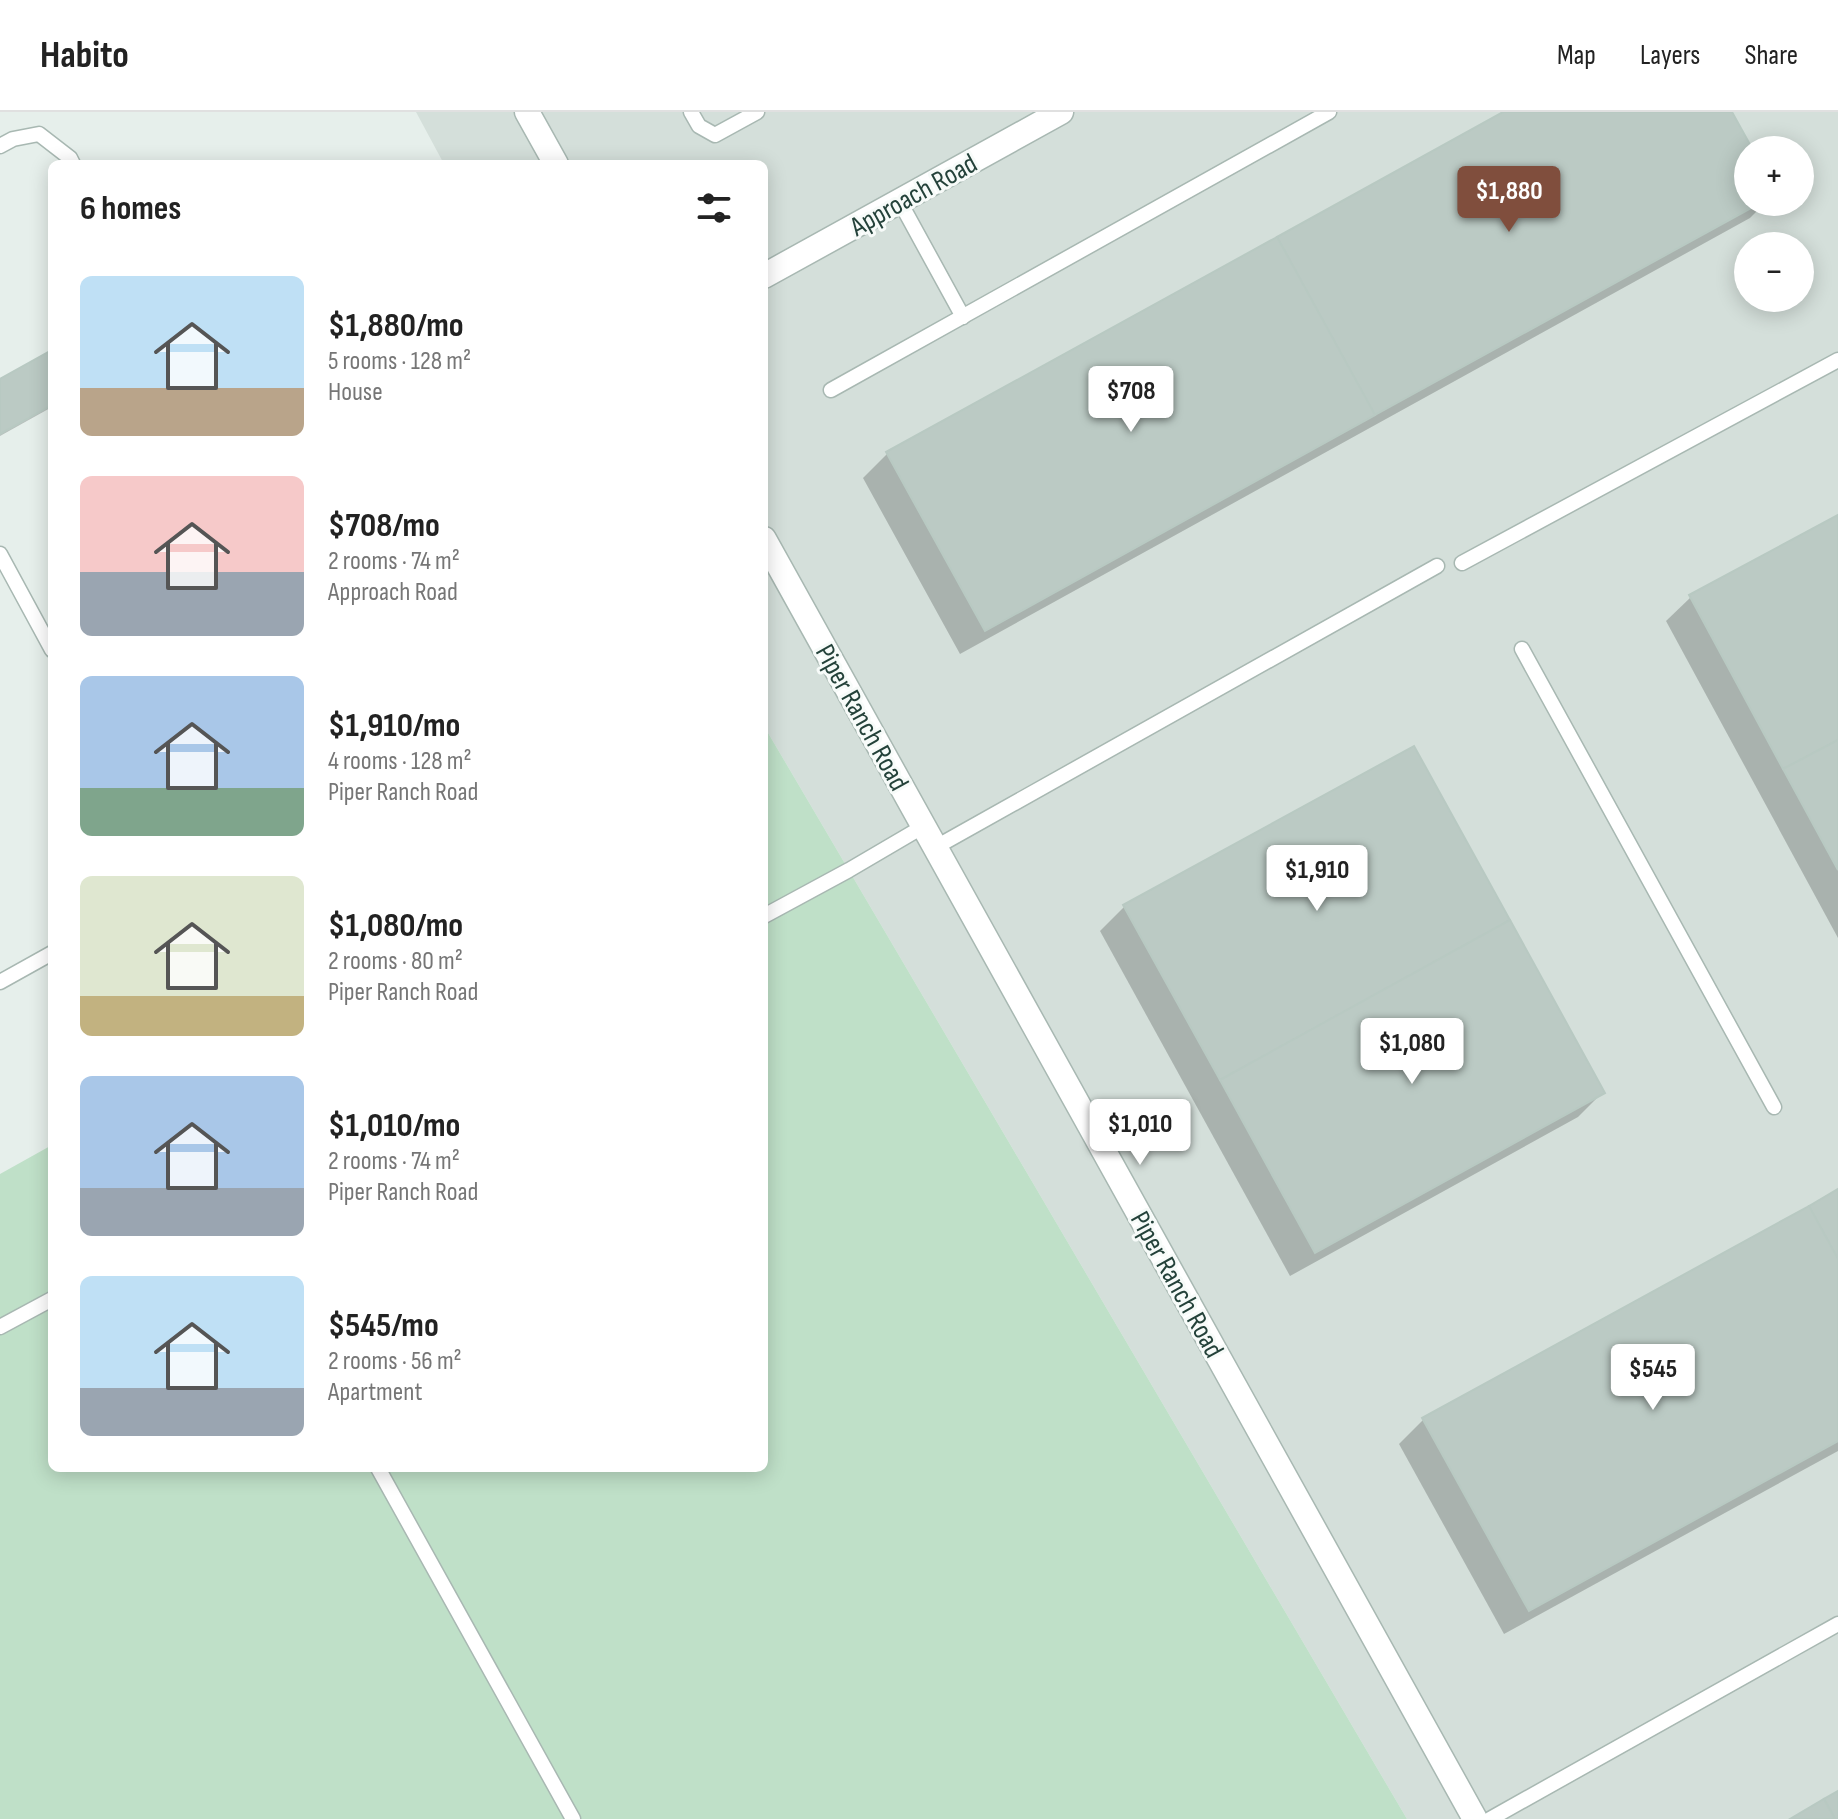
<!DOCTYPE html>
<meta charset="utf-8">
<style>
body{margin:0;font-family:"Sofia Sans Condensed",sans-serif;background:#f2f2f2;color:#222;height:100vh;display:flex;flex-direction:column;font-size:30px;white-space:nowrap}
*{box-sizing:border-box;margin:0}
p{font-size:26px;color:#767676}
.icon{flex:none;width:44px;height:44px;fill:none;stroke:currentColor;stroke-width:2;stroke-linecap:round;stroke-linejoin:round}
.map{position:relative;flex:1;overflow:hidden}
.sheet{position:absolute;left:48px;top:48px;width:720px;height:1312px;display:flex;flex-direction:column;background:#fff;border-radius:12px;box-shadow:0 4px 20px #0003}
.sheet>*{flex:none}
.fabs{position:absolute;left:1734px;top:24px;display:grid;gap:16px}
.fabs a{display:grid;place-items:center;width:80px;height:80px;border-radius:50%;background:#fff;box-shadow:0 4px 20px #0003;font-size:40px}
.price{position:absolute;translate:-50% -68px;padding:0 18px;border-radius:8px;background:#fff;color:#222;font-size:26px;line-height:52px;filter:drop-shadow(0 2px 4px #0008)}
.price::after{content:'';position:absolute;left:50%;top:48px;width:24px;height:18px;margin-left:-12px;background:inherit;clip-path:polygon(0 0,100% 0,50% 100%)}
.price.current{background:#804e3d;color:#fff}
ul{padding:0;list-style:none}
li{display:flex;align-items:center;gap:24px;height:200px;padding:0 32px}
li span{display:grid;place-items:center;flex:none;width:224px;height:160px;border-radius:12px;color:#555}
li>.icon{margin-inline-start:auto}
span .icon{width:96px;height:96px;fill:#fffc;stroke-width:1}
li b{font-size:34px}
h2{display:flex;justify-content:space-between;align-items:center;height:96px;padding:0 32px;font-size:34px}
header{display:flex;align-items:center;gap:48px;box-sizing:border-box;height:112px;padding:0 40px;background:#fff;border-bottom:2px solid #e0e0e0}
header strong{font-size:38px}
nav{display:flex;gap:44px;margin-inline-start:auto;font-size:28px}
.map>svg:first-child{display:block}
</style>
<header>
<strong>Habito</strong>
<nav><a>Map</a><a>Layers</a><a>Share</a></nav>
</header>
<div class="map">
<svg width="1838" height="1707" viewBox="0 0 1838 1707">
<rect width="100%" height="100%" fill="#e6efeb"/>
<!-- built -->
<path fill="#d4dfda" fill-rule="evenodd" d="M416 0H1838V1707H1407L764 614V52H444ZM1748 38H1800V90H1748ZM1748 134H1800V186H1748Z"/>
<!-- green -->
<polygon fill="#bfe0c8" points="764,614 1407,1707 0,1707 0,1062 52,1033 52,1356 764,1356"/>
<!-- shadow -->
<g fill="#0003">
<polygon points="1508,0 1730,0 1750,38 1748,38 1748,90 1766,90 1750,106 960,542 863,366 887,342"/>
<polygon points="52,241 52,295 0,324 0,270"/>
<polygon points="1838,405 1838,826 1666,509 1691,485"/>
<polygon points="1124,795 1602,981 1578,1005 1290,1164 1100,819"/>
<polygon points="1838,1080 1838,1339 1504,1522 1399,1332 1423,1308"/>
</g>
<!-- building -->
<g fill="#bbcac4" stroke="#b8c9c2" stroke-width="2">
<polygon points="1503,0 1732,0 1753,38 1748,38 1748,90 1762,90 1375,303 1277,125"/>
<polygon points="1277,125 1375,303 985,519 886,340"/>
<polygon points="52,238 52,293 0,322 0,267"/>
<polygon points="1838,403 1838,628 1783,657 1689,483"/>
<polygon points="1838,628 1838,758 1783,657"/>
<polygon points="1414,634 1510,808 1220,968 1123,793"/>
<polygon points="1510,808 1605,981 1315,1141 1220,968"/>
<polygon points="1838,1077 1838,1147 1809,1094"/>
<polygon points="1809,1094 1838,1147 1838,1329 1529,1499 1422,1306"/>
<polygon points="1838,1679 1838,1707 1835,1707 1824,1687"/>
<polygon points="1824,1687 1835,1707 1790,1707"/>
</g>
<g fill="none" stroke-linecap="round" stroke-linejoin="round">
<defs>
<g id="service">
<polyline points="691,0 699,14 715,23 757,0"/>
<polyline points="0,34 13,27 39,22 70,46 73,52"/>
<polyline points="900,90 963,205"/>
<polyline points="831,278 1329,0"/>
<polyline points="0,442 52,538"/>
<polyline points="1462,451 1838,248"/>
<polyline points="1522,537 1774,995"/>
<polyline points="936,735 1437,454"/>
<polyline points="764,804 849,758 924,714"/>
<polyline points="0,870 52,841"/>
<polyline points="0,1215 52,1187"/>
<polyline points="378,1356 573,1707"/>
<polyline points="1490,1707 1838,1512"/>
</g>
<polyline id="minor" points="764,164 1061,0"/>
<g id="tertiary">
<polyline points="527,0 556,52"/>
<polyline points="764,427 1475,1707"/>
</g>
</defs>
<!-- service casing -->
<use href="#service" stroke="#a8b8b2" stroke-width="17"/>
<!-- minor casing -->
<use href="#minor" stroke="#a8b8b2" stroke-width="27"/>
<!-- tertiary casing -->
<use href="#tertiary" stroke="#a8b8b2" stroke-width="27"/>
<!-- service -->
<use href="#service" stroke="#fff" stroke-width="14"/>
<!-- minor -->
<use href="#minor" stroke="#fff" stroke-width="24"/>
<!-- tertiary -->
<use href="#tertiary" stroke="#fff" stroke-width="24"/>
</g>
<g text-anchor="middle" stroke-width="6" stroke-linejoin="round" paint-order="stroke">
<!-- street labels -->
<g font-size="28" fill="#24423a" stroke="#f7fbf9">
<text transform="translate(913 82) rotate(-29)" y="10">Approach Road</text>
<text transform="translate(863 605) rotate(61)" y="10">Piper Ranch Road</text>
<text transform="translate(1178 1172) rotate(61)" y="10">Piper Ranch Road</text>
</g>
</g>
</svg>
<div class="fabs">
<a>+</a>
<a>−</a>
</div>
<b class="price current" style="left:1509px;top:122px">$1,880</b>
<b class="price" style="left:1131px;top:322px">$708</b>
<b class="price" style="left:1317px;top:801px">$1,910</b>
<b class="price" style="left:1412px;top:974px">$1,080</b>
<b class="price" style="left:1140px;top:1055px">$1,010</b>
<b class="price" style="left:1653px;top:1300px">$545</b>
<section class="sheet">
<h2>6 homes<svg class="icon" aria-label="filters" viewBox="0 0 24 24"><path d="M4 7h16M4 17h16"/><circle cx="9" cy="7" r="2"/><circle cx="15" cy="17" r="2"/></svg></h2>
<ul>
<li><span style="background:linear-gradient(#bfe0f5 70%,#b9a48a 0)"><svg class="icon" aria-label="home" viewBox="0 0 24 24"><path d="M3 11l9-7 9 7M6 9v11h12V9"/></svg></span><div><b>$1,880/mo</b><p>5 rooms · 128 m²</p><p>House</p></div></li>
<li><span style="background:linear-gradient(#f6c9c9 60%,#9aa5b1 0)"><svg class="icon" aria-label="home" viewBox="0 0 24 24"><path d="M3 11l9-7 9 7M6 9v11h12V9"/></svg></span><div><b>$708/mo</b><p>2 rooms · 74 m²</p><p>Approach Road</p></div></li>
<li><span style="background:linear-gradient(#a9c7e8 70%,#7fa58c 0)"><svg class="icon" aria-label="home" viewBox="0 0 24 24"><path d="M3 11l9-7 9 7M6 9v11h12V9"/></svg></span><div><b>$1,910/mo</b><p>4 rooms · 128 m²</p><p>Piper Ranch Road</p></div></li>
<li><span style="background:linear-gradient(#dfe7d0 75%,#c2b280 0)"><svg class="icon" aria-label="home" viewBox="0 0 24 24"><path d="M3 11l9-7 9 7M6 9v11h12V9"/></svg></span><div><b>$1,080/mo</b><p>2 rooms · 80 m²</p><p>Piper Ranch Road</p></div></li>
<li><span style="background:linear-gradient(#a9c7e8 70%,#9aa5b1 0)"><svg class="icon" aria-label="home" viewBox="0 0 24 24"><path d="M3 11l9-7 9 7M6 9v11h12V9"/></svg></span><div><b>$1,010/mo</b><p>2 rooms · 74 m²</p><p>Piper Ranch Road</p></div></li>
<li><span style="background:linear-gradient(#bfe0f5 70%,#9aa5b1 0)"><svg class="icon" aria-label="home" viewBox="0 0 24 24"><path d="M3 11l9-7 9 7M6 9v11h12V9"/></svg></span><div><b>$545/mo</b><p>2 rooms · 56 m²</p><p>Apartment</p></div></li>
</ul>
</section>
</div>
